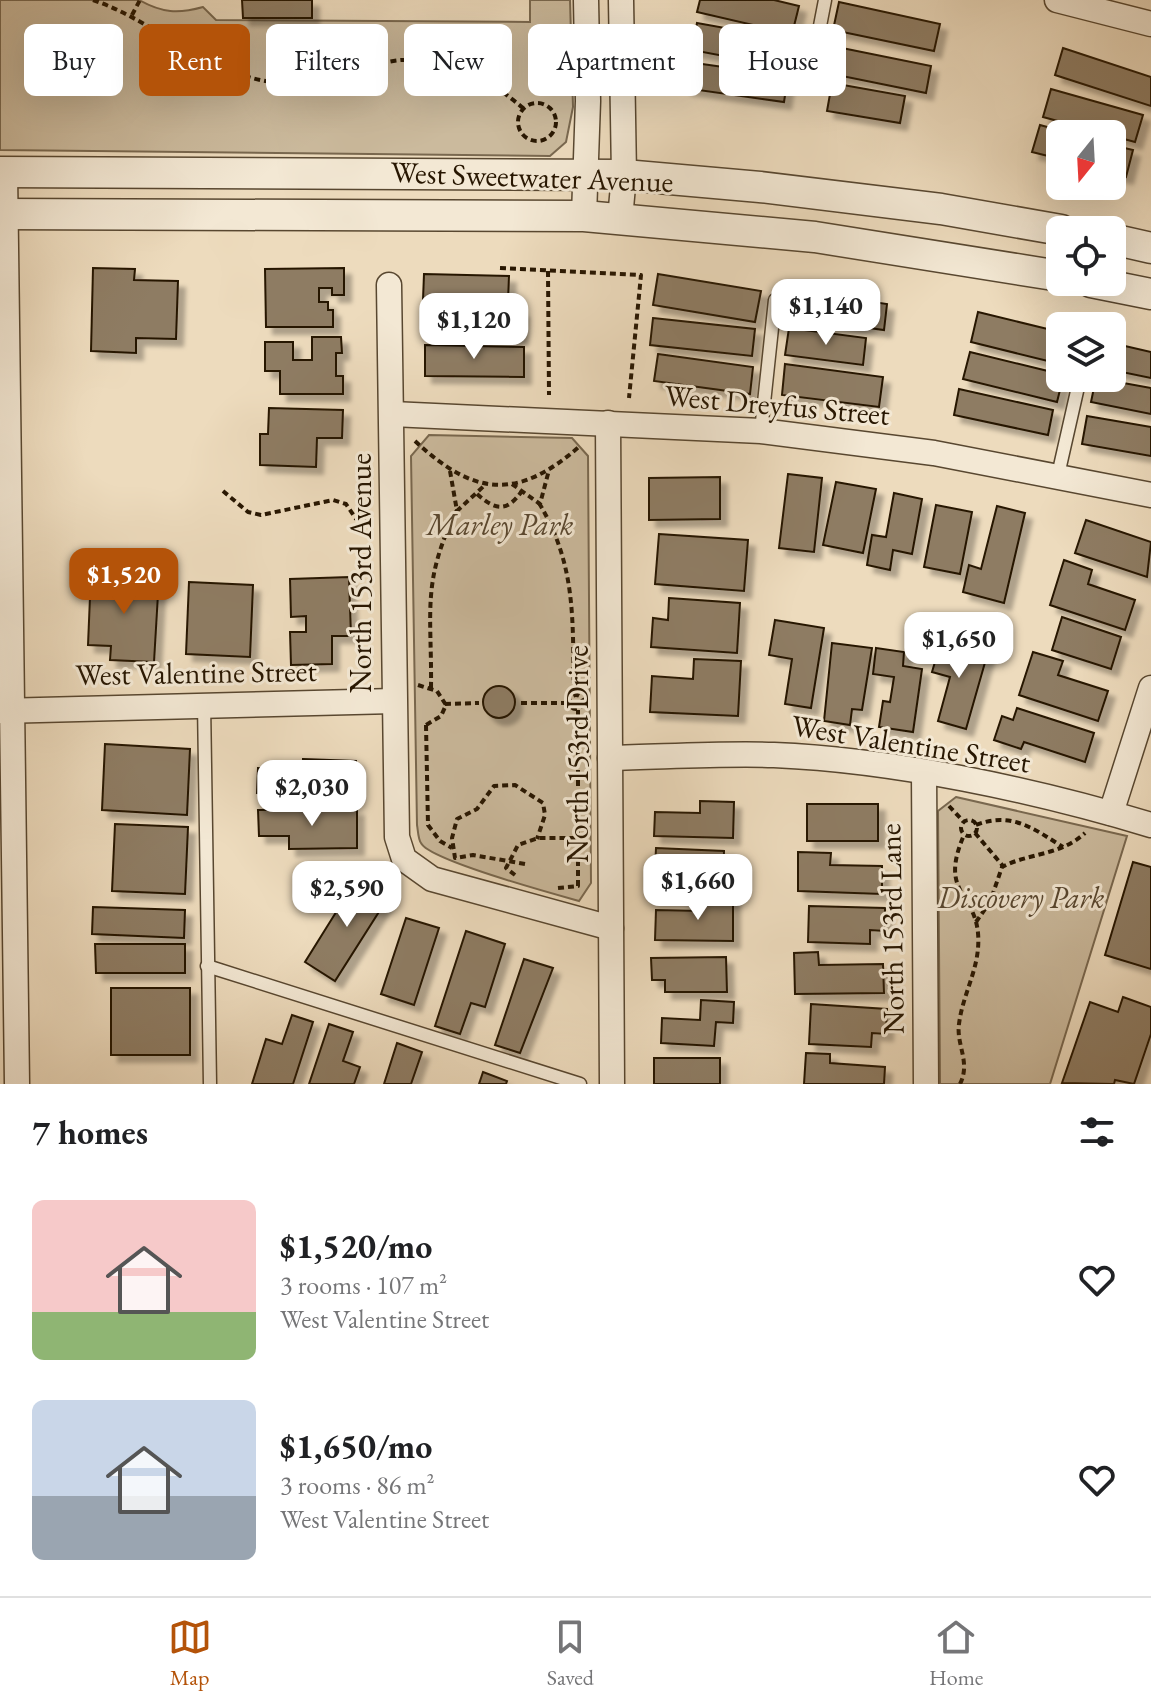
<!DOCTYPE html>
<meta charset="utf-8">
<style>
body{margin:0;font-family:"EB Garamond",serif;background:#f6f6f6;color:#202124;height:100vh;display:flex;flex-direction:column;font-size:30px;white-space:nowrap}
*{box-sizing:border-box;margin:0}
p{font-size:26px;color:#757577}
.icon{flex:none;width:44px;height:44px;fill:none;stroke:currentColor;stroke-width:2;stroke-linecap:round;stroke-linejoin:round}
.map{position:relative;height:1084px;overflow:hidden}
.side{display:flex;flex-direction:column;background:#fff;flex:1}
.side>*{flex:none}
.guide{position:absolute;left:24px;top:24px;width:1104px;height:72px;display:flex;gap:16px}
.needle{width:52px;rotate:198deg}
.fabs{position:absolute;left:1046px;top:120px;display:grid;gap:16px}
.fabs a{display:grid;place-items:center;width:80px;height:80px;border-radius:12px;background:#fff;box-shadow:0 8px 32px #0002;font-size:40px}
.price{position:absolute;translate:-50% -68px;padding:0 18px;border-radius:16px;background:#fff;color:#222;font-size:26px;line-height:52px;filter:drop-shadow(0 2px 4px #0008)}
.price::after{content:'';position:absolute;left:50%;top:48px;width:24px;height:18px;margin-left:-12px;background:inherit;clip-path:polygon(0 0,100% 0,50% 100%)}
.price.on{background:#b45309;color:#fff}
ul{padding:0;list-style:none}
li{display:flex;align-items:center;gap:24px;height:200px;padding:0 32px}
li span{display:grid;place-items:center;flex:none;width:224px;height:160px;border-radius:12px;color:#555}
li>.icon{margin-inline-start:auto}
span .icon{width:96px;height:96px;fill:#fffc;stroke-width:1}
li b{font-size:34px}
h2{display:flex;justify-content:space-between;align-items:center;height:96px;padding:0 32px;font-size:34px}
.chip{padding:0 28px;border-radius:12px;background:#fff;box-shadow:0 8px 32px #0002;font-size:28px;line-height:72px}
.chip.on{background:#b45309;color:#fff}
.tab-bar{display:flex;justify-content:space-around;align-items:center;height:112px;border-top:2px solid #e0e0e0;background:#fff;font-size:22px;color:#757577}
.tab-bar a{display:grid;justify-items:center;gap:4px}
.tab-bar .on{color:#b45309}
.map>svg:first-child{display:block}
</style>
<div class="map">
<svg width="1151" height="1084" viewBox="0 0 1151 1084">
<defs>
<filter id="shadow"><feDropShadow dx="7" dy="7" stdDeviation="2" flood-color="#0004"/></filter>
</defs>
<rect width="100%" height="100%" fill="#eddbbd"/>
<filter id="stains"><feTurbulence type="fractalNoise" baseFrequency=".0025" numOctaves="4"/><feColorMatrix values="0 0 0 0 .2 0 0 0 0 .09 0 0 0 0 .02 0 0 0 .5 -.17"/></filter>
<radialGradient id="worn" r=".72"><stop offset=".6" stop-color="#630" stop-opacity="0"/><stop offset="1" stop-color="#630" stop-opacity=".3"/></radialGradient>
<!-- green -->
<g fill="#cbba9d" stroke="#79684f" stroke-width="2">
<path d="M0 0H139C162 13 178 14 203 7L216 20 530 22V0H570L573 107 566 142 550 156 0 150Z"/>
<path d="M429 435 572 438 588 456 591 883 579 901C554 894 429 860 421 843 418 839 418 830 417 825L411 456Z"/>
<polygon points="956,797 1127,836 1050,1084 940,1084 938,811"/>
</g>
<!-- building -->
<g fill="#8e7c63" stroke="#271601" stroke-width="2" filter="url(#shadow)">
<polygon points="242,0 312,0 312,18 243,18"/>
<polygon points="700,0 774,0 799,6 792,34 697,12"/>
<polygon points="839,2 940,24 934,51 833,30"/>
<polygon points="697,23 798,41 793,69 692,50"/>
<polygon points="842,48 931,66 926,93 837,75"/>
<polygon points="1063,48 1151,77 1151,106 1055,75"/>
<polygon points="688,62 788,76 784,102 684,88"/>
<polygon points="832,83 905,96 900,123 827,111"/>
<polygon points="1051,89 1143,115 1135,142 1043,117"/>
<polygon points="1040,125 1073,134 1060,134 1060,159 1032,152"/>
<polygon points="1112,145 1133,150 1126,177 1112,173"/>
<polygon points="93,268 135,269 134,280 178,281 176,339 136,338 136,353 91,351"/>
<polygon points="344,268 344,295 332,295 332,288 319,288 319,302 328,302 328,310 333,310 333,327 266,327 265,269"/>
<polygon points="424,274 509,276 508,301 423,300"/>
<polygon points="658,274 761,291 755,322 653,305"/>
<polygon points="793,290 887,304 884,330 789,317"/>
<polygon points="425,307 522,311 521,338 424,333"/>
<polygon points="978,312 1060,332 1060,364 971,342"/>
<polygon points="653,318 755,329 752,356 650,345"/>
<polygon points="789,328 866,338 863,365 785,355"/>
<polygon points="312,337 341,337 342,353 336,353 336,376 343,376 343,394 280,394 280,371 265,371 265,342 293,342 293,360 312,360"/>
<polygon points="1112,343 1151,352 1151,378 1112,370"/>
<polygon points="425,345 524,347 524,377 425,376"/>
<polygon points="970,352 1060,374 1063,378 1057,402 963,379"/>
<polygon points="658,354 753,367 750,394 654,381"/>
<polygon points="785,364 883,377 879,407 782,395"/>
<polygon points="1096,378 1151,388 1151,414 1091,402"/>
<polygon points="959,389 1053,410 1048,435 954,415"/>
<polygon points="269,408 343,410 342,438 317,438 316,467 260,465 260,434 268,434"/>
<polygon points="1087,416 1151,427 1151,456 1082,444"/>
<polygon points="788,474 822,478 814,552 779,548"/>
<polygon points="720,477 720,519 649,520 649,478"/>
<polygon points="836,482 876,489 863,553 823,545"/>
<polygon points="894,493 922,499 912,554 893,550 890,570 867,565 872,535 886,537"/>
<polygon points="936,505 972,512 960,574 924,567"/>
<polygon points="997,506 1025,513 1004,603 963,592 969,565 981,569"/>
<polygon points="1086,520 1151,542 1147,577 1075,553"/>
<polygon points="659,534 748,540 744,591 655,584"/>
<polygon points="1064,560 1092,570 1088,584 1135,600 1125,630 1050,605"/>
<polygon points="91,573 159,577 154,662 110,660 111,646 88,645"/>
<polygon points="349,577 351,636 332,636 332,664 291,665 290,632 306,632 306,616 291,617 290,579"/>
<polygon points="189,582 253,585 250,657 186,654"/>
<polygon points="669,598 740,603 737,653 651,647 653,618 668,620"/>
<polygon points="1062,617 1121,637 1111,669 1052,650"/>
<polygon points="775,620 824,628 811,708 785,704 792,659 769,655"/>
<polygon points="942,638 988,652 966,729 938,721 950,677 932,672"/>
<polygon points="832,643 872,648 862,710 852,709 850,725 824,721"/>
<polygon points="876,648 904,652 903,666 922,669 913,732 879,727 883,701 890,702 894,677 873,674"/>
<polygon points="1033,652 1063,661 1058,675 1108,691 1098,721 1019,695"/>
<polygon points="694,659 741,661 738,716 650,712 652,676 693,679"/>
<circle cx="499" cy="702" r="16"/>
<polygon points="1017,708 1094,733 1085,762 1024,742 1021,749 994,740 1002,716 1013,720"/>
<polygon points="105,744 190,749 187,815 102,810"/>
<polygon points="303,759 356,761 355,797 257,793 258,768 303,770"/>
<polygon points="700,801 734,802 733,838 654,836 655,812 700,813"/>
<rect x="807" y="804" width="71" height="37"/>
<polygon points="357,809 357,848 289,849 289,836 259,836 258,810"/>
<polygon points="115,824 188,827 185,894 112,891"/>
<polygon points="656,848 724,851 723,884 692,883 692,893 654,891"/>
<polygon points="798,852 831,853 830,865 882,866 882,894 798,891"/>
<polygon points="1133,862 1151,867 1151,969 1105,955"/>
<polygon points="358,877 389,896 335,981 305,962"/>
<polygon points="703,894 733,895 733,941 655,940 656,910 702,911"/>
<polygon points="809,906 885,908 885,931 870,930 870,944 808,942"/>
<polygon points="93,907 185,910 184,938 92,934"/>
<polygon points="406,918 439,928 414,1005 381,994"/>
<polygon points="466,931 505,944 485,1007 471,1003 460,1034 435,1026"/>
<polygon points="95,944 185,944 185,973 96,973"/>
<polygon points="818,952 819,965 883,964 884,993 795,994 794,953"/>
<polygon points="726,957 727,992 665,992 665,980 652,980 651,958"/>
<polygon points="524,959 553,968 520,1053 495,1045"/>
<rect x="111" y="988" width="79" height="67"/>
<polygon points="1123,997 1151,1007 1151,1034 1134,1084 1115,1080 1114,1084 1062,1083 1090,1002 1118,1012"/>
<polygon points="701,1000 734,1002 733,1023 716,1022 714,1046 661,1043 662,1018 700,1020"/>
<polygon points="811,1004 887,1009 886,1034 872,1033 871,1047 809,1044"/>
<polygon points="292,1015 313,1022 293,1084 252,1084 266,1039 282,1044"/>
<polygon points="329,1024 353,1032 343,1061 360,1067 354,1084 309,1084"/>
<polygon points="397,1043 422,1052 411,1084 384,1084"/>
<polygon points="806,1053 830,1054 830,1063 885,1067 884,1084 804,1084"/>
<rect x="654" y="1058" width="66" height="26"/>
<polygon points="483,1072 507,1081 506,1084 479,1084"/>
</g>
<g fill="none" stroke-linecap="round" stroke-linejoin="round">
<defs>
<g id="service">
<polyline points="808,88 825,0"/>
<polyline points="761,431 775,300"/>
<polyline points="1058,475 1080,378"/>
<polyline points="204,703 210,1084"/>
<polyline points="207,966 580,1084"/>
</g>
<g id="minor">
<polyline points="1057,0 1151,24"/>
<polyline points="5,172 17,1084"/>
<polyline points="584,216 588,101 586,0"/>
<polyline points="620,219 624,175 621,0"/>
<polyline points="389,285 397,837 404,859 432,879 611,928"/>
<polyline points="392,414 761,431 934,453 1151,495"/>
<polyline points="608,423 612,1084"/>
<polyline points="0,711 394,701"/>
<path d="M610 758C664 757 720 753 774 755 895 760 1035 790 1151 825"/>
<polyline points="924,772 926,1084"/>
<polyline points="1111,813 1151,688"/>
</g>
<g id="tertiary">
<polyline points="0,172 624,175 760,187 941,209 1061,230"/>
<polyline points="0,214 584,216 815,237 1060,276"/>
<polyline points="1112,239 1151,248"/>
<polyline points="1091,282 1151,294"/>
</g>
</defs>
<!-- service casing -->
<use href="#service" stroke="#584730" stroke-width="15"/>
<!-- minor casing -->
<use href="#minor" stroke="#584730" stroke-width="27"/>
<!-- tertiary casing -->
<use href="#tertiary" stroke="#584730" stroke-width="33"/>
<!-- path -->
<g stroke="#271601" stroke-width="4" stroke-dasharray="6 4" stroke-linecap="butt">
<path d="M93 0C149 19 195 63 252 78 283 86 318 87 349 76 360 72 371 66 383 63 437 50 484 75 523 108"/>
<polyline points="132,15 140,0"/>
<circle cx="537" cy="122" r="19"/>
<polyline points="500,268 641,275 629,398"/>
<polyline points="548,271 549,395"/>
<path d="M415 441C474 496 517 501 580 446"/>
<polyline points="450,471 457,511 486,484"/>
<polyline points="512,484 540,504 549,470"/>
<polyline points="223,491 248,512 261,515 333,500 346,504 356,519 367,521"/>
<path d="M477 494C496 511 507 512 522 491"/>
<path d="M539 503C578 568 572 624 574 696"/>
<polyline points="418,685 437,691 446,705 441,716 426,725"/>
<path d="M431 688C432 612 421 582 457 510"/>
<circle cx="576" cy="702" r="7"/>
<polyline points="521,703 569,703"/>
<polyline points="445,704 479,703"/>
<polyline points="426,725 428,825 440,841 452,848"/>
<polyline points="949,806 964,822"/>
<circle cx="969" cy="828" r="8"/>
<path d="M976 825C1012 811 1034 829 1063 847"/>
<polyline points="975,833 1003,866"/>
<polyline points="525,864 473,855 455,858 452,838 457,819 477,809 494,786 515,785 543,803 545,815 537,839"/>
<polyline points="515,875 506,868 518,845 538,838 579,838"/>
<polyline points="558,888 578,886 578,709"/>
<path d="M976 922 990 902 1002 867C1028 853 1060 856 1085 833"/>
<path d="M960 1084C971 1062 956 1045 959 1024 963 992 981 967 978 933 974 891 939 893 964 835"/>
</g>
<!-- service -->
<use href="#service" stroke="#f3e8d4" stroke-width="12"/>
<!-- minor -->
<use href="#minor" stroke="#f3e8d4" stroke-width="24"/>
<!-- tertiary -->
<use href="#tertiary" stroke="#f3e8d4" stroke-width="30"/>
</g>
<g text-anchor="middle" stroke-width="6" stroke-linejoin="round" paint-order="stroke">
<!-- street labels -->
<g font-size="30" fill="#271601" stroke="#f3e8d4">
<text transform="translate(532 177) rotate(2)" y="10">West Sweetwater Avenue</text>
<text transform="translate(777 405) rotate(5)" y="10">West Dreyfus Street</text>
<text transform="translate(361 573) rotate(-90)" y="10">North 153rd Avenue</text>
<text transform="translate(196 673) rotate(-1)" y="10">West Valentine Street</text>
<text transform="translate(911 744) rotate(9)" y="10">West Valentine Street</text>
<text transform="translate(578 754) rotate(-90)" y="10">North 153rd Drive</text>
<text transform="translate(892 929) rotate(-91)" y="10">North 153rd Lane</text>
</g>
<!-- park labels -->
<g font-size="30" font-style="italic" fill="#584730" stroke="#f3e8d4">
<text x="500" y="535">Marley Park</text>
<text x="1021" y="908">Discovery Park</text>
</g>
</g>
<rect width="100%" height="100%" filter="url(#stains)"/>
<rect width="100%" height="100%" fill="url(#worn)"/>
</svg>
<div class="fabs">
<a><svg class="needle" viewBox="-14 -14 28 28"><path d="M0-13l5 13h-10z" fill="#e53935"/><path d="M0 13l5-13h-10z" fill="#757577"/></svg></a>
<a><svg class="icon" aria-label="locate" viewBox="0 0 24 24"><circle cx="12" cy="12" r="6"/><path d="M12 2v4M12 18v4M2 12h4M18 12h4"/></svg></a>
<a><svg class="icon" aria-label="layers" viewBox="0 0 24 24"><path d="M12 4l9 5-9 5-9-5zM3 14l9 5 9-5"/></svg></a>
</div>
<b class="price" style="left:826px;top:347px">$1,140</b>
<b class="price" style="left:474px;top:361px">$1,120</b>
<b class="price on" style="left:124px;top:616px">$1,520</b>
<b class="price" style="left:959px;top:680px">$1,650</b>
<b class="price" style="left:312px;top:828px">$2,030</b>
<b class="price" style="left:698px;top:922px">$1,660</b>
<b class="price" style="left:347px;top:929px">$2,590</b>
<div class="guide">
<a class="chip">Buy</a>
<a class="chip on">Rent</a>
<a class="chip">Filters</a>
<a class="chip">New</a>
<a class="chip">Apartment</a>
<a class="chip">House</a>
</div>
</div>
<section class="side">
<h2>7 homes<svg class="icon" aria-label="filters" viewBox="0 0 24 24"><path d="M4 7h16M4 17h16"/><circle cx="9" cy="7" r="2"/><circle cx="15" cy="17" r="2"/></svg></h2>
<ul>
<li><span style="background:linear-gradient(#f6c9c9 70%,#8fb573 0)"><svg class="icon" aria-label="home" viewBox="0 0 24 24"><path d="M3 11l9-7 9 7M6 9v11h12V9"/></svg></span><div><b>$1,520/mo</b><p>3 rooms · 107 m²</p><p>West Valentine Street</p></div><svg class="icon" aria-label="heart" viewBox="0 0 24 24"><path d="M12 20l-8-8c-3-5 5-10 8-4 3-6 11-1 8 4z"/></svg></li>
<li><span style="background:linear-gradient(#c9d6e8 60%,#9aa5b1 0)"><svg class="icon" aria-label="home" viewBox="0 0 24 24"><path d="M3 11l9-7 9 7M6 9v11h12V9"/></svg></span><div><b>$1,650/mo</b><p>3 rooms · 86 m²</p><p>West Valentine Street</p></div><svg class="icon" aria-label="heart" viewBox="0 0 24 24"><path d="M12 20l-8-8c-3-5 5-10 8-4 3-6 11-1 8 4z"/></svg></li>
</ul>
</section>
<nav class="tab-bar">
<a class="on"><svg class="icon" aria-label="map" viewBox="0 0 24 24"><path d="M3 6l6-2 6 2 6-2v14l-6 2-6-2-6 2zM9 4v14M15 6v14"/></svg>Map</a>
<a><svg class="icon" aria-label="saved" viewBox="0 0 24 24"><path d="M7 4h10v16l-5-4-5 4z"/></svg>Saved</a>
<a><svg class="icon" aria-label="home" viewBox="0 0 24 24"><path d="M3 11l9-7 9 7M6 9v11h12V9"/></svg>Home</a>
</nav>
